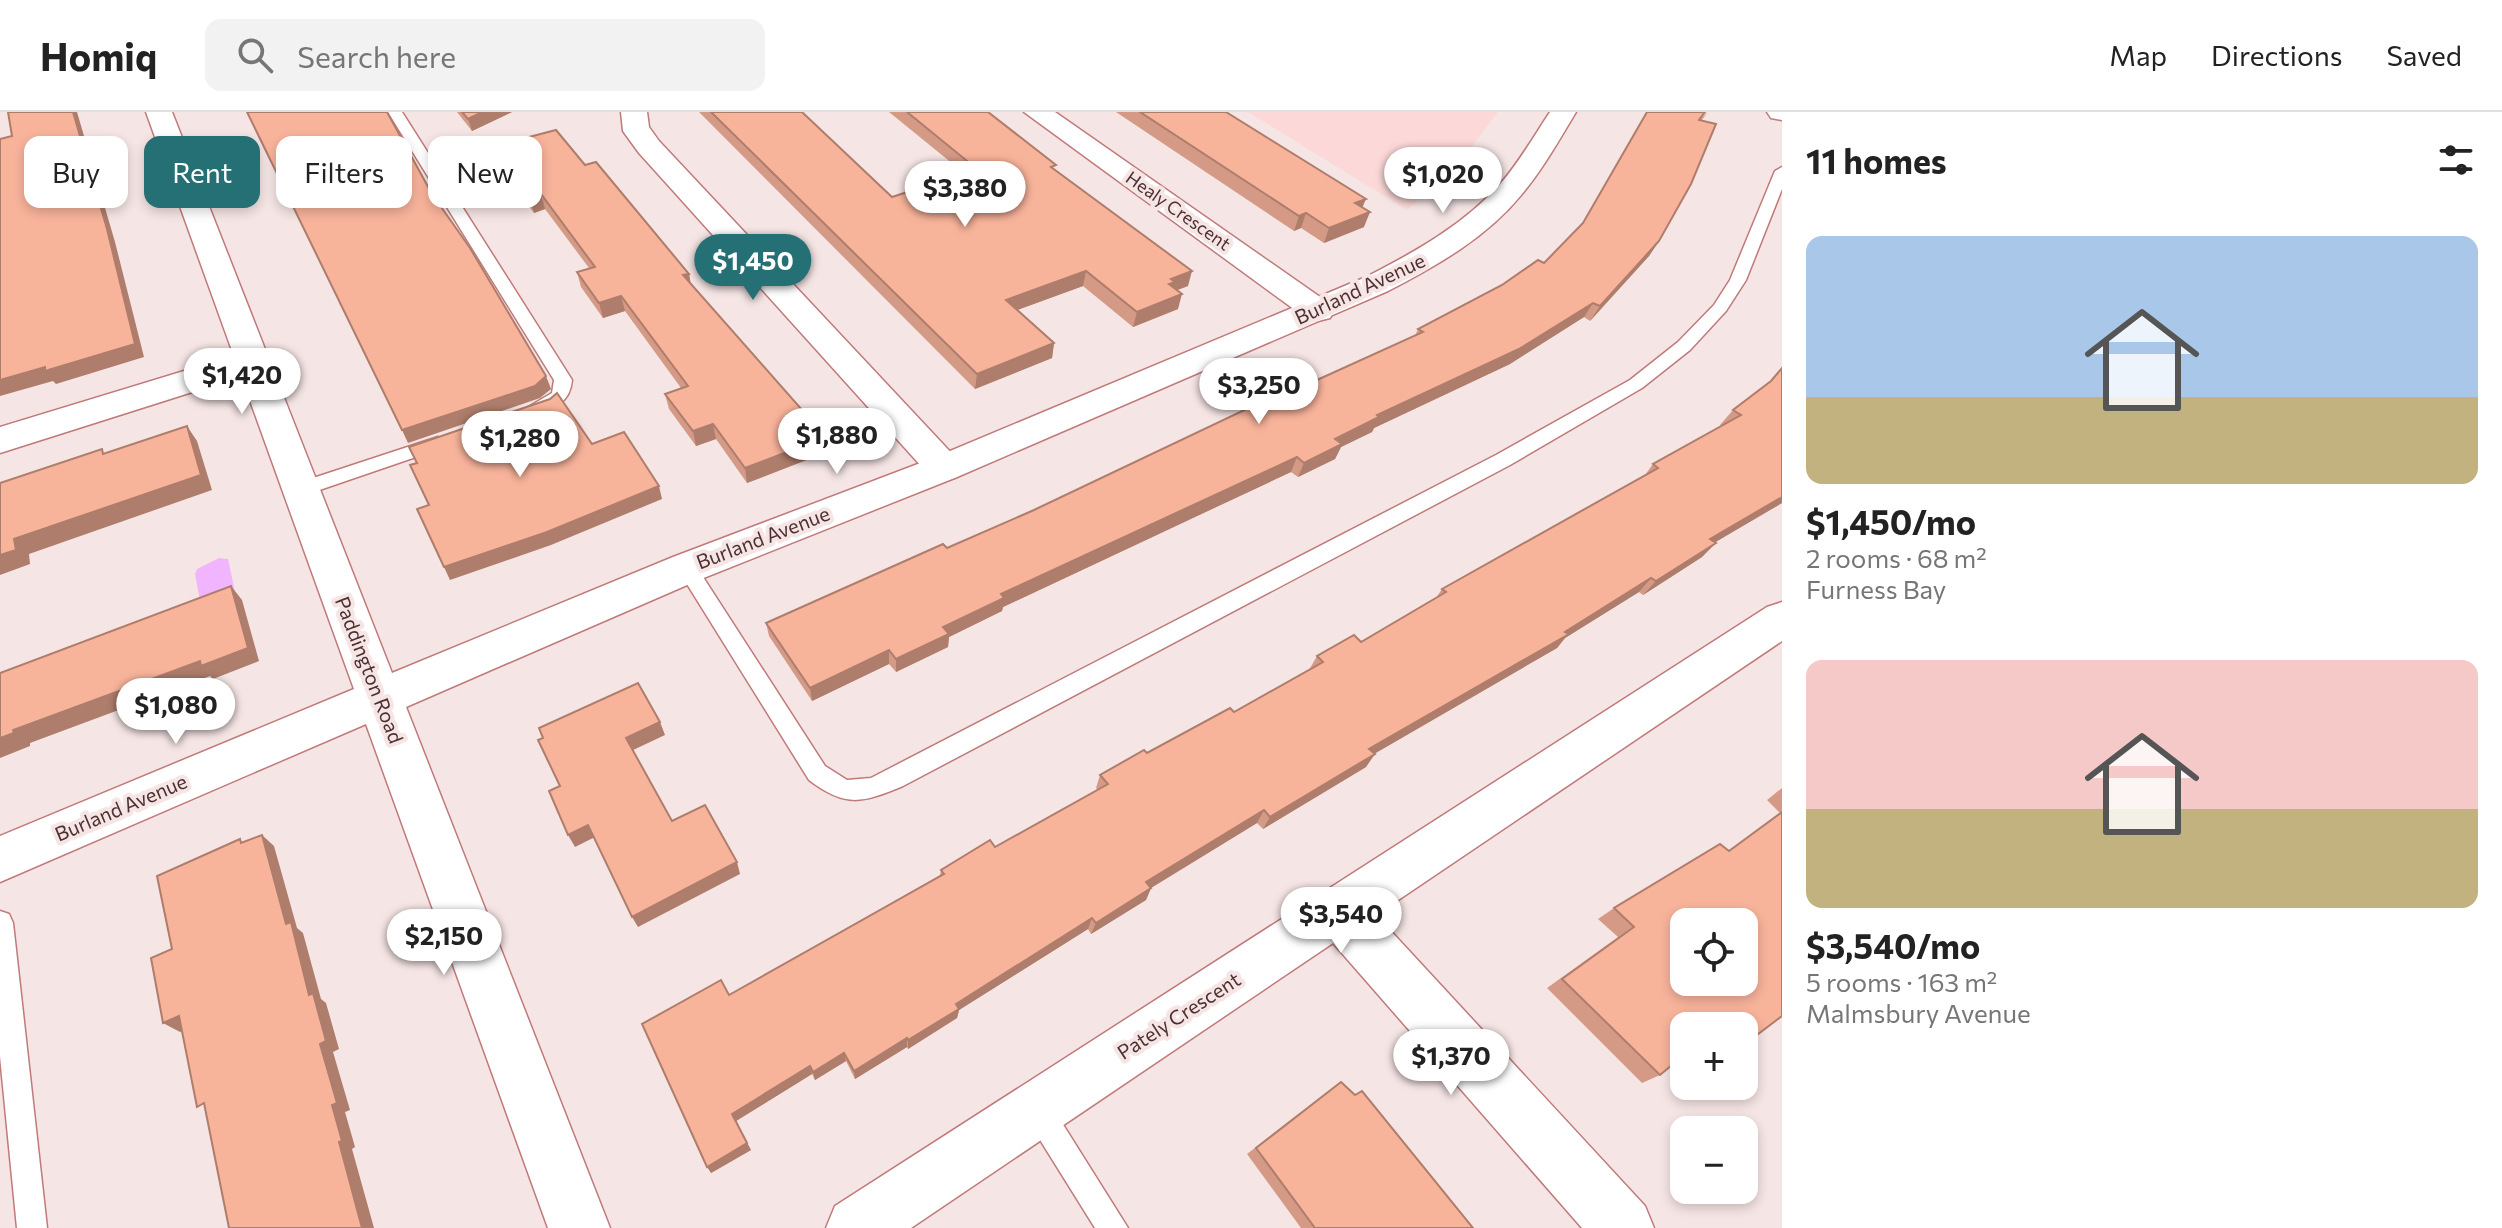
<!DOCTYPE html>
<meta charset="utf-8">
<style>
body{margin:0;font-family:Commissioner,sans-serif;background:#f2f2f2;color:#222;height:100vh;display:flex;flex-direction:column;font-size:30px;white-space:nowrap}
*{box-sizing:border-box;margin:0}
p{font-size:26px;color:#767676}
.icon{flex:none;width:44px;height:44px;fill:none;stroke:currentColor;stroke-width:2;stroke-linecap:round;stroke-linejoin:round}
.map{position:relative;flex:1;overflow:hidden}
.details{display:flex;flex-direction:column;background:#fff;width:720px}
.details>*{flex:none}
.guide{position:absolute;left:24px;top:24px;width:760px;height:72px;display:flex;gap:16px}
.fabs{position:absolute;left:1670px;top:796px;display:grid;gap:16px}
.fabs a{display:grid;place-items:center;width:88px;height:88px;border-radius:16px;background:#fff;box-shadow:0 4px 12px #0003;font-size:40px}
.price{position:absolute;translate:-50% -68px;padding:0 18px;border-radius:28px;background:#fff;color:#222;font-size:26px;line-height:52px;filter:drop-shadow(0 2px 4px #0008)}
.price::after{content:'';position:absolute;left:50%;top:48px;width:24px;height:18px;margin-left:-12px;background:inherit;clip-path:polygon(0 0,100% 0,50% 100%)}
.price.selected{background:#257074;color:#fff}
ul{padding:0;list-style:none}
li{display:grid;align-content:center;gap:16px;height:424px;padding:0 24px}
li span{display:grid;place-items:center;height:248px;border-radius:16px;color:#555}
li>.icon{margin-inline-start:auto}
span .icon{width:144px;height:144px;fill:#fffc;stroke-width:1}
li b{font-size:34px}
h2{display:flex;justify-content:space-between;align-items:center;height:96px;padding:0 24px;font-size:34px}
.tag{padding:0 28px;border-radius:16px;background:#fff;box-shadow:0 4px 12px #0003;font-size:28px;line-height:72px}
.tag.selected{background:#257074;color:#fff}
header{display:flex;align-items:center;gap:48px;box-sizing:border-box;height:112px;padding:0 40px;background:#fff;border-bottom:2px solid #e0e0e0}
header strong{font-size:38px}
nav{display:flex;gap:44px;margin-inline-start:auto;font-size:28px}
.search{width:560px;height:72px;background:#f2f2f2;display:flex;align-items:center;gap:20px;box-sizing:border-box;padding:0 28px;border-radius:16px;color:#767676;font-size:30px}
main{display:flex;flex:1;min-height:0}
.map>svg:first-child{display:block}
</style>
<header>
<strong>Homiq</strong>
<div class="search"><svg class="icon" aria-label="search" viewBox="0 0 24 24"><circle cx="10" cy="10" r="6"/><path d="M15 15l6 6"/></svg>Search here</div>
<nav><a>Map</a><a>Directions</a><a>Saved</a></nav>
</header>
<main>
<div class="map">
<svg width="1782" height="1116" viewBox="0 0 1782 1116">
<rect width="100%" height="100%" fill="#f6e5e5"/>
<!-- built -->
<polygon fill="#fcd9d8" points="1248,0 1498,0 1458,53 1407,98"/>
<!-- water -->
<polygon fill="#f0b5fe" points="219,446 228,447 235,480 200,489 195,462 197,457"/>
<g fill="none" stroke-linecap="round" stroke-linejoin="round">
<defs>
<g id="service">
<path d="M388 0H402L572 268C570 291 554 297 534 303L525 297 552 281 554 268Z"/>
<path d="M1782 55V77L1746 168 1726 199 1690 238 1642 276 1510 353 903 674C862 691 846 696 809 668L677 456 680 451H694L825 654 847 668 871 666 1496 343 1630 268 1678 230 1714 193 1730 168 1775 59Z"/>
<polygon points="438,325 447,331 445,335 302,384 292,377 295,372"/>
<polygon points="0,799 9,802 13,811 47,1116 17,1116 0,944"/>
<polygon points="1037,983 1047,987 1128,1116 1095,1116 1027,1007 1023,997 1027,987"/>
</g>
<g id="minor">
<polygon points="621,0 647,0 649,15 659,29 957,347 963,356 957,365 944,369 931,365 639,41 623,19"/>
<polygon points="1024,0 1055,0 1330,192 1334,199 1330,206 1318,209 1306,206"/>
<polygon points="1767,0 1782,0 1782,8 1771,6"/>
<polygon points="253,238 265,241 270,249 265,257 0,341 0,315"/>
<polygon points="1782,490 1782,529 1376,803 1645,1094 1654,1116 1582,1116 1333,831 911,1116 826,1116 835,1094 1767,495"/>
</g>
<path id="tertiary" d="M146 0H172L392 561 673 445 931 347 1366 165C1415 140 1464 113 1501 71 1520 49 1534 24 1550 0H1576C1559 28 1543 57 1522 82 1486 126 1438 153 1388 179L957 365 701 467 406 595 610 1116H548L366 612 0 770V724L354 577Z"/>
</defs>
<!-- service casing -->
<use href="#service" stroke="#c07a7a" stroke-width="3"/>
<!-- minor casing -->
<use href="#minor" stroke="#c07a7a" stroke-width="3"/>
<!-- tertiary casing -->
<use href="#tertiary" stroke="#c07a7a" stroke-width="3"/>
<!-- service -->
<use href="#service" fill="#fff" fill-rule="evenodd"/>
<!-- minor -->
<use href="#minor" fill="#fff" fill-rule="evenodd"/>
<!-- tertiary -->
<use href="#tertiary" fill="#fff" fill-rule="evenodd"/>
</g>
<!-- wall -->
<g fill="#d59a85">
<polygon points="457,0 512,0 472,19"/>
<polygon points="699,0 802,0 892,85 964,61 889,0 988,0 1188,174 1177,178 1178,197 1133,215 1083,174 1017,198 1054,231 1052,246 975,277"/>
<polygon points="1116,0 1226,0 1362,96 1364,115 1324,131 1301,116 1294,119"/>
<polygon points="1708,0 1701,9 1659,129 1649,144 1590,209 1584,205 1510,252 1374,316 1372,320 1341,335 1335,347 1298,365 1291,360 1003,495 1002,499 949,525 948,535 896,560 889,552 812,589 769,524 766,511 947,436 1034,398 1415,224 1418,217 1544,151"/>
<polygon points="491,35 585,53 689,162 691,172 827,340 747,371 716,327 696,334 669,297 665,282 681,276 625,199 603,206 581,175 577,160 589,156 545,97 534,101 495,50"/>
<polygon points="1771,269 1782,391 1715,430 1702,445 1643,483 1639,480 1565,526 1557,536 1374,642 1366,655 1263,717 1257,711 1151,776 1146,788 1091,822 1088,817 959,898 957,906 908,937 907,935 855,967 846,949 815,968 812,962 736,1009 751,1038 711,1061 729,883 940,763 941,758 995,735 1098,678 1096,676 1100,663 1234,600 1309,558 1317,544 1361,530 1436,486 1442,477 1645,363 1653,352 1722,314 1720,313 1733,298"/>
<polygon points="1782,676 1782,904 1753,926 1744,930 1744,914 1684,914 1660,963 1642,971 1547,876 1618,825 1598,807 1614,796 1728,739 1780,701 1767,688"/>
<polygon points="1341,970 1473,1116 1301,1116 1247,1042"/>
</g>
<!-- shaded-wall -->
<g fill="#ae7d6c">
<polygon points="73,0 77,0 115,130 144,245 56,272 53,269 0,284 0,268"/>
<polygon points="482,0 512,0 472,19 468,7"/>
<polygon points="541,82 545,97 534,101 530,86"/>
<polygon points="1366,87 1360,101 1355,91"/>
<polygon points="1370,100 1364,115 1324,131 1329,116"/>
<polygon points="1306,101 1301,116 1294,119 1299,104"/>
<polygon points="1659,129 1649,144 1590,209 1600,194"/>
<polygon points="1086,159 1083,174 1004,203 1006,188"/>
<polygon points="1192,159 1188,174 1172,180 1165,187 1171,167"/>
<polygon points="689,162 691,177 683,163"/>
<polygon points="1182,182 1178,197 1133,215 1137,200"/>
<polygon points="621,184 625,199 603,206 599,191"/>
<polygon points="1593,191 1584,205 1510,252 1374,316 1372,320 1341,335 1335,347 1298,365 1304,351 1335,327 1377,303"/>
<polygon points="1054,231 1052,246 975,277 977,262"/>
<polygon points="546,264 551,277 540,286 408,331 402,318"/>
<polygon points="713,312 716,327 696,334 693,319"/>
<polygon points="187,314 197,329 212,378 29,442 30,452 0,463 0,443 14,427"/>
<polygon points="826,325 827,340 747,371 745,356"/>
<polygon points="1297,345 1291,360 1003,495 1002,499 949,525 948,535 896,560 896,547 943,515 1001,482"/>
<polygon points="659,374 662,387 551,433 450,468 444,455"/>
<polygon points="1782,385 1782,391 1697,441 1710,427"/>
<polygon points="1716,431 1702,445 1643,483 1656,469"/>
<polygon points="1651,466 1639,480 1565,526 1557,536 1360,650 1369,637 1565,520"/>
<polygon points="231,474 242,488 259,549 213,567 210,564 30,631 30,634 0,646 0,626 13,618 200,549"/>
<polygon points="889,538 889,552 812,589 810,576"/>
<polygon points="660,610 665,623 631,639 626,626"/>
<polygon points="1375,642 1366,655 1263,717 1270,705"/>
<polygon points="1264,698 1257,711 1141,782 1146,770"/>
<polygon points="588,713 595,725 575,735 568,723"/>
<polygon points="262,723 274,734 297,816 303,821 321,887 326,891 339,937 333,940 350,998 345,1000 355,1035 352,1037 374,1116 362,1116 339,1030 309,883 286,812"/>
<polygon points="737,750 740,762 638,815 632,805"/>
<polygon points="1151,776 1146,788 1091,822 1096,811"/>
<polygon points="1092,806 1088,817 959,898 957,906 908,937 908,928 956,892"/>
<polygon points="179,904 195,913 180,920 163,911"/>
<polygon points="907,926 907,935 855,967 854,959"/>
<polygon points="844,941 846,949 815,968 813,960"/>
<polygon points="810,954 812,962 736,1009 732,1002"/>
<polygon points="747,1031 751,1038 711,1061 707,1055"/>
</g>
<!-- building -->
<g fill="#f8b39b" stroke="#ae7d6c" stroke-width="2" fill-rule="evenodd">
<polygon points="8,0 73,0 107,117 135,232 45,259 45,255 0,268 0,27 12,24"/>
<polygon points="247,0 387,0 432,82 470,136 546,264 535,274 402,318"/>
<polygon points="462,0 482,0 468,7"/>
<polygon points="711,0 802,0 892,85 977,57 907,0 988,0 1056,53 1051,55 1192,159 1171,167 1175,170 1169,172 1182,182 1137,200 1086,159 1006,188 1054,231 977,262"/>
<polygon points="1140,0 1226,0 1366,87 1355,91 1370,100 1329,116 1306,101 1299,104"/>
<polygon points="1647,0 1705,0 1699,8 1716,12 1691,72 1659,129 1600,194 1593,191 1519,237 1377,303 1379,305 1335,327 1342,332 1304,351 1297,345 1001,482 1004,486 943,515 949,522 896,547 889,538 810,576 766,511 943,432 947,436 1034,398 1314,265 1317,268 1423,220 1418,217 1502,173 1538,148 1544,151 1583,111"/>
<polygon points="556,18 585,53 596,50 689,162 683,163 826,325 745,356 713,312 693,319 665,282 688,274 621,184 599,191 577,160 595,155 541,82 530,86 491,35"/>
<polygon points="1782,256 1782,385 1710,427 1716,431 1656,469 1651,466 1565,520 1569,522 1369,637 1375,642 1270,705 1264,698 1146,770 1151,776 1096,811 1092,806 956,892 959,897 908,928 907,926 854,959 844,941 813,960 810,954 732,1002 747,1031 707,1055 642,912 721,868 729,883 944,762 941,758 990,728 995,735 1108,672 1100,663 1144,638 1147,641 1230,596 1234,600 1323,550 1317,544 1354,523 1361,530 1446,480 1442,477 1658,356 1653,352 1741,303 1733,298 1771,269"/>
<polygon points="557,281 592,332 624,320 659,374 547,420 444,455 417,397 429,393 410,353 417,351 409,335 550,287"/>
<polygon points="187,314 201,363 14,427 16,438 0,443 0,371 102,337 103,342"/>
<polygon points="231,474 248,536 201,554 200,549 13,618 14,621 0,626 0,561"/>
<polygon points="638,571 660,610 626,626 672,709 705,693 737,750 632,805 588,713 568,723 549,679 560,674 538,628 543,626 539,616"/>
<path d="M1782 700V904L1753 926 1744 917V914H1740L1730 904 1719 914H1684V943L1660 963 1562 867 1634 815 1614 796 1720 732 1729 739ZM1684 810H1744V870H1684Z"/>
<polygon points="262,723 286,812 291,810 309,883 313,881 326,929 320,932 337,991 332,993 342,1029 339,1030 362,1116 229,1116 204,991 197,995 179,904 163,911 151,846 172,837 157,764 240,727 241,731"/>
<polygon points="1341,970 1355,983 1362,979 1473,1116 1315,1116 1256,1036"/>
</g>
<g text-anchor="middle" stroke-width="8" stroke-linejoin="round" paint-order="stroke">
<!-- far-street labels -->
<g font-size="18" fill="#4e3030" stroke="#f6e5e5">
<text transform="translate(1178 99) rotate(35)" y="6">Healy Crescent</text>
</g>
<!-- street labels -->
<g font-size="20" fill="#4e3030" stroke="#f6e5e5">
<text transform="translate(1360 177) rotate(-25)" y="7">Burland Avenue</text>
<text transform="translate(763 426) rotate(-21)" y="7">Burland Avenue</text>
<text transform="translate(369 558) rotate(69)" y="7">Paddington Road</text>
<text transform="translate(121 696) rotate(-23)" y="7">Burland Avenue</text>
<text transform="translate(1179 904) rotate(-33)" y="7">Pately Crescent</text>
</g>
</g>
</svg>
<div class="fabs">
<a><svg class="icon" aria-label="locate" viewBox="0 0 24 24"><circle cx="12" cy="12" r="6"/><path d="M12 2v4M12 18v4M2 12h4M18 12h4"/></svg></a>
<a>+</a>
<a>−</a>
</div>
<b class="price" style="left:1443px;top:103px">$1,020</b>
<b class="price" style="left:965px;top:117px">$3,380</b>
<b class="price selected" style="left:753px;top:190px">$1,450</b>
<b class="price" style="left:242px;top:304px">$1,420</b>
<b class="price" style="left:1259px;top:314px">$3,250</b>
<b class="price" style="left:837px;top:364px">$1,880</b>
<b class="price" style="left:520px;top:367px">$1,280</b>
<b class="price" style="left:176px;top:634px">$1,080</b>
<b class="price" style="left:1341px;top:843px">$3,540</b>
<b class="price" style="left:444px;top:865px">$2,150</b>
<b class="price" style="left:1451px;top:985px">$1,370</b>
<div class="guide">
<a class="tag">Buy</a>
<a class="tag selected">Rent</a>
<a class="tag">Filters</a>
<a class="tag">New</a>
</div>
</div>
<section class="details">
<h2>11 homes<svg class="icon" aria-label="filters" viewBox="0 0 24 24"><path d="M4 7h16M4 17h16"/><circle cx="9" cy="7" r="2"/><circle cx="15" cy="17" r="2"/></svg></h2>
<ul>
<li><span style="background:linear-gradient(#a9c7e8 65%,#c2b280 0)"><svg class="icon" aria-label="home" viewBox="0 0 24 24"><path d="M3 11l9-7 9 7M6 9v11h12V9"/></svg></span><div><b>$1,450/mo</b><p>2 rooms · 68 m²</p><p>Furness Bay</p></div></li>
<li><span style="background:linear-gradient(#f6c9c9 60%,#c2b280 0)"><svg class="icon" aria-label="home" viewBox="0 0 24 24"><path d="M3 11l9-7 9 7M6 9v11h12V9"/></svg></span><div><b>$3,540/mo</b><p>5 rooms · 163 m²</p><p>Malmsbury Avenue</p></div></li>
</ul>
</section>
</main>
